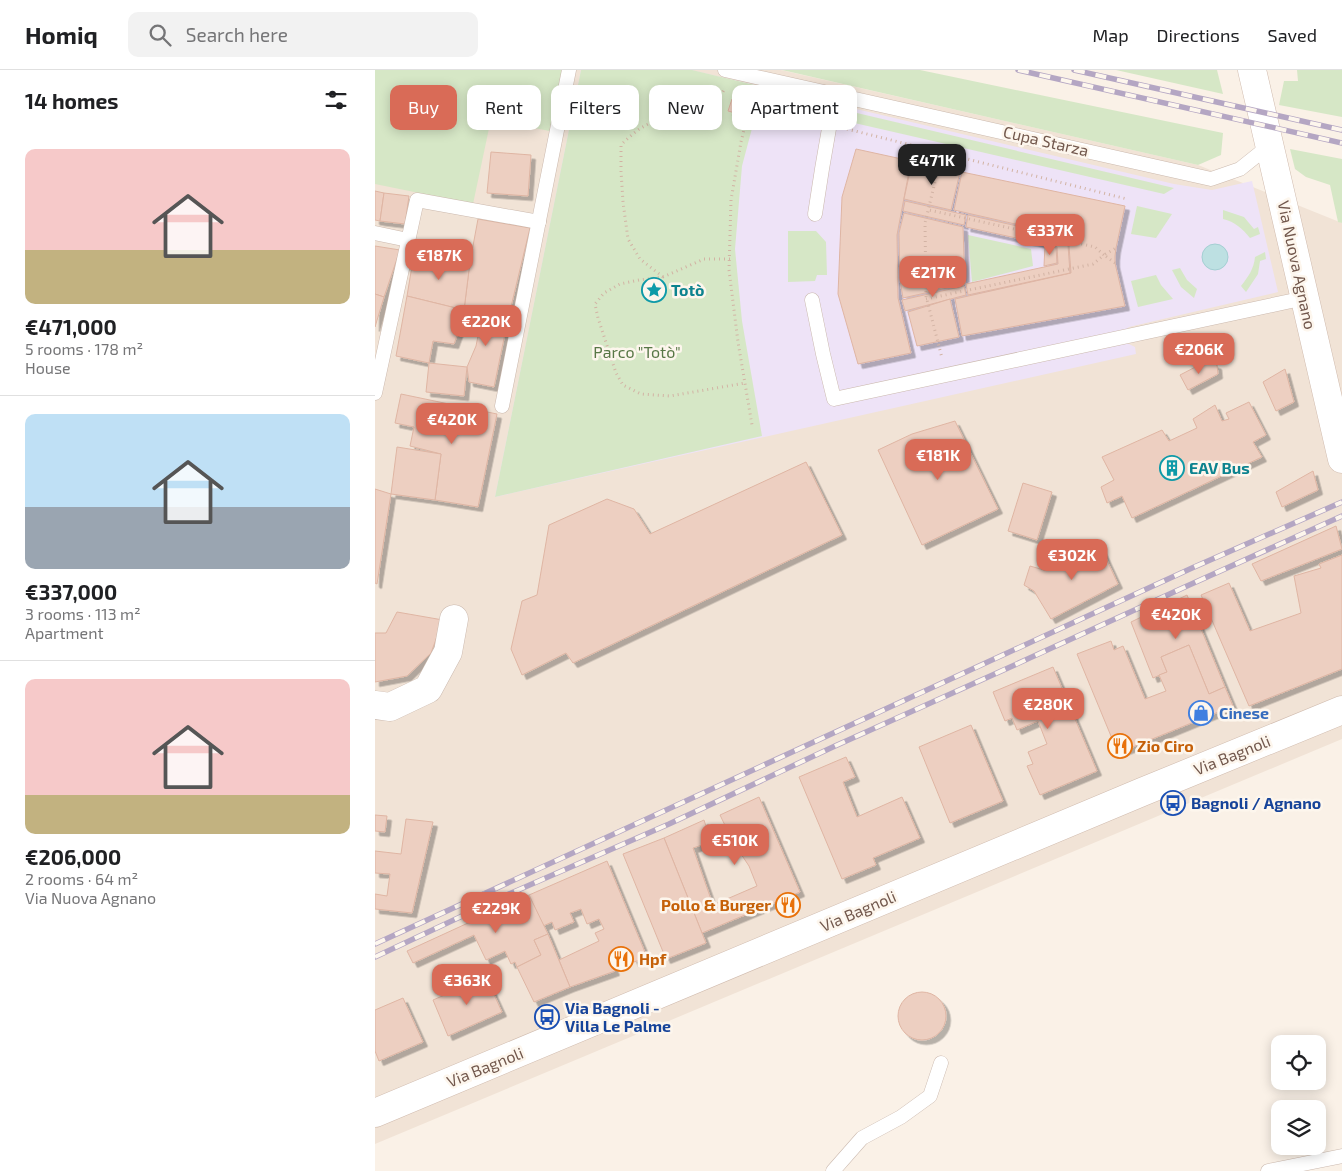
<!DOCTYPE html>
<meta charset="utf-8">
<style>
body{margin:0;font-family:"Exo 2",sans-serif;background:#f2f2f2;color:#202124;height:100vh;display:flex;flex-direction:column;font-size:19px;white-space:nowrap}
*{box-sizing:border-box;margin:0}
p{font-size:16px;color:#757577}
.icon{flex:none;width:28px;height:28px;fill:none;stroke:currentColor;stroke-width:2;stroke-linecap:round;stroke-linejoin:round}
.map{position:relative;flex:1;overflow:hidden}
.panel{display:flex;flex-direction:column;background:#fff;width:375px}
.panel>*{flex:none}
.hud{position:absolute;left:15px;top:15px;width:475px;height:45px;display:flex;gap:10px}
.tools{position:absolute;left:896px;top:965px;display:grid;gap:10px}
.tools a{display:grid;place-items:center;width:55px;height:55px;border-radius:10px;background:#fff;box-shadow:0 2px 12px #0003;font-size:25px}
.price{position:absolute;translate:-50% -42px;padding:0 11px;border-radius:10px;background:#d96b57;color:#fff;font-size:16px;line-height:32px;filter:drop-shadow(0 1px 2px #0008)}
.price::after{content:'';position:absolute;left:50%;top:30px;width:15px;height:11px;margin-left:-8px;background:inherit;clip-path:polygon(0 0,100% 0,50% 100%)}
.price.current{background:#222;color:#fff}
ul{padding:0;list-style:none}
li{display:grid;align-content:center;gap:10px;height:265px;padding:0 25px}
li+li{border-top:1px solid #e0e0e0}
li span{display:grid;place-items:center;height:155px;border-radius:10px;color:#555}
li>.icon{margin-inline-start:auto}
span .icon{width:90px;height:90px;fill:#fffc;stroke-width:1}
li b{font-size:21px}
h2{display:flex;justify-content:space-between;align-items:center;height:60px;padding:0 25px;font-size:21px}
.pill{padding:0 18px;border-radius:10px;background:#fff;box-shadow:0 2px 12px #0003;font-size:18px;line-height:45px}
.pill.current{background:#d96b57;color:#fff}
header{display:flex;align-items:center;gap:30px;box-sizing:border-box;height:70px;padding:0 25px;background:#fff;border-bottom:1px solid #e0e0e0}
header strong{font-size:24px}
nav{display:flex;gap:28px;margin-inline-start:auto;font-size:18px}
.search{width:350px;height:45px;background:#f2f2f2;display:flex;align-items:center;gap:12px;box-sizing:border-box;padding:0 18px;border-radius:10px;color:#757577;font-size:19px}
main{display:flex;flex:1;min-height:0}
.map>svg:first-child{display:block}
</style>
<header>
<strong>Homiq</strong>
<div class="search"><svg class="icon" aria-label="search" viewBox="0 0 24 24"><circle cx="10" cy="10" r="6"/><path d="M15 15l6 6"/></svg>Search here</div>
<nav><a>Map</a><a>Directions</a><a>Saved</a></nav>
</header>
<main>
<section class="panel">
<h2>14 homes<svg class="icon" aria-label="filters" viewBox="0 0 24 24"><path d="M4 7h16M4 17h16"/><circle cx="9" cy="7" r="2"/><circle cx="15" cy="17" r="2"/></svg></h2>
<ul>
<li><span style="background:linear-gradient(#f6c9c9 65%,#c2b280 0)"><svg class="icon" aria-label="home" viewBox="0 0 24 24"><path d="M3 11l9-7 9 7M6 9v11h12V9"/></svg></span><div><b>€471,000</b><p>5 rooms · 178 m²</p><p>House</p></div></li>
<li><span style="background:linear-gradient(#bfe0f5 60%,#9aa5b1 0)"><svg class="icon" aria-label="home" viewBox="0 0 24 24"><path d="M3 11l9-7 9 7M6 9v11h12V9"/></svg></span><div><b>€337,000</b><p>3 rooms · 113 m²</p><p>Apartment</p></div></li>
<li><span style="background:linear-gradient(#f6c9c9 75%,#c2b280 0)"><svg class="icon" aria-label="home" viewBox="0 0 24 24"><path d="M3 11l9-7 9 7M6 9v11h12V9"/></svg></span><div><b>€206,000</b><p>2 rooms · 64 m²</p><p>Via Nuova Agnano</p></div></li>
</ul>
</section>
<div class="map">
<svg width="967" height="1101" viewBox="0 0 967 1101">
<defs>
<filter id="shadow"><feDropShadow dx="4.5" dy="4.5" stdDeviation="0" flood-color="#0004"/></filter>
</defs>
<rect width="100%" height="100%" fill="#faf1e7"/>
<!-- residential -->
<polygon fill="#f1e3d6" points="0,0 406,0 823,95 967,153 967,669 0,1074"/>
<!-- education -->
<polygon fill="#eee3f7" points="206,0 316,0 799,114 837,120 877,111 903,222 754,257 748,262 750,272 760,277 761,284 120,427"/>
<!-- green -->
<g fill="#d6e7c6">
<polygon points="0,0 193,0 179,62 116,49 98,134 0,114"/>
<polygon points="206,0 317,0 388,17 367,96 360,179 367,251 387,366 120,427"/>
<polygon points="407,0 545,0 848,63 846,85 823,95"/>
<polygon points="741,0 842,0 848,24"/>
<polygon points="922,0 967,0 967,47 904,35 909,11 923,11"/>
<polygon points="465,39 799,118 789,124 462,49"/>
<polygon points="915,79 967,89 967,153 963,152 955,115 931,107 920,99"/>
<polygon points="762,136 797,144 781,168 756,164"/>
<path d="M848 140 869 147 879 159 883 157 885 164 875 168C867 158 860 152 848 149Z"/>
<polygon points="413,161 441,161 451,172 452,205 442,205 440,211 413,212"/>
<polygon points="593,165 656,179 658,196 597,212"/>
<path d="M890 182 891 189 885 191 883 204 871 222 866 216C873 207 879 199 880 187Z"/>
<polygon points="805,198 812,210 822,219 819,228 806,217 797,200"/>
<polygon points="781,205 786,215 798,229 763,237 756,211"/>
</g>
<!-- water -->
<circle fill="#bde0e2" stroke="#a4cfd3" cx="840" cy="187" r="13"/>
<!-- building -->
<g fill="#edcfc1" stroke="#dfb5a3" filter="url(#shadow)">
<polygon points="357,29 368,32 364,44 353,41"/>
<polygon points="481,79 536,91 522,165 523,228 536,283 483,294 463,224 467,127"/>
<polygon points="116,82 156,85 153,126 112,123"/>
<polygon points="537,92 585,102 576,140 529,129"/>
<polygon points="587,102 750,136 741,178 740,186 740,193 750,236 587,266 580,229 696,203 694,176 697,167 579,140"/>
<polygon points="0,121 9,123 5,151 0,150"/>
<polygon points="9,123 34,126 30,154 5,151"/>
<polygon points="530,131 591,145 589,155 528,141"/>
<polygon points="529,143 588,157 590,214 528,228 525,210 524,163"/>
<polygon points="593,145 696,168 693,175 695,203 593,225 591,214 683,194 682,177 591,157"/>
<polygon points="103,149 155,158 133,249 89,240 95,192"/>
<polygon points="670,175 681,178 682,193 669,196"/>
<polygon points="0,176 25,180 9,227 0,224"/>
<polygon points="39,184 95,192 89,240 32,226"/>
<polygon points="589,216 591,225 530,241 527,230"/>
<polygon points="0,224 9,227 0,257"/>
<polygon points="32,226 89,240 87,252 79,274 58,271 54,293 21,286"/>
<polygon points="575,229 584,267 542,276 533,242"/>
<polygon points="89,240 133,249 119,317 94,312 92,297 101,276 105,256 87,252"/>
<polygon points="832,291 842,295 843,304 813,320 805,305"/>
<polygon points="54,293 92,297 89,326 51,322"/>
<polygon points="910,299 919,332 901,341 888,312"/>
<polygon points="26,324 122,344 103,437 60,430 66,384 35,376 39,357 20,353"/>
<polygon points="874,332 891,365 878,372 887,387 757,448 747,426 732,433 726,417 739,410 727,387 787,360 794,371 822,358 818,349 840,335 847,351 854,349 851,343"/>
<polygon points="580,351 623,439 547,475 503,380 537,364"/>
<polygon points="22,377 66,384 60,430 16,424"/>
<polygon points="431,392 467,465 198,593 191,583 147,605 136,579 147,531 162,525 174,455 232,429 259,439 275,464"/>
<polygon points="938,401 943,420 907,437 901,422"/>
<polygon points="648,413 677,422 662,470 633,461"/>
<polygon points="0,419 16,424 2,514 0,513"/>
<polygon points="961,456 967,479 886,511 877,494"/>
<polygon points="724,473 743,514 676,549 659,521 649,515 655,496 669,500"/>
<polygon points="967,485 967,599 874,636 826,525 854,513 875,561 926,543 919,506 946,498 944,494"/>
<polygon points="812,525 850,617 834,624 814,575 786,587 792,602 778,608 756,552"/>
<polygon points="22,542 68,550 56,583 32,606 0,612 0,563 11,563"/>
<polygon points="736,571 739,580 748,576 770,629 791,621 784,605 792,602 786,587 814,575 834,624 850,617 858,636 743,683 702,584"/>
<polygon points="678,597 722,701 665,725 652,696 658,694 653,682 672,674 663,651 642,660 637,648 630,651 618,622"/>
<polygon points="596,655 628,731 575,753 544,677"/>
<polygon points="471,687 480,707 468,712 482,747 527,727 545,768 498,788 501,795 467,809 424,707"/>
<polygon points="384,727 425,822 327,863 289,768 329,750 336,772 318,778 338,835 382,816 374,796 358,772 345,745"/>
<polygon points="0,745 12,746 10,762 0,761"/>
<polygon points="31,749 58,752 37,843 0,839 0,824 12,826 15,804 0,803 0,781 26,784"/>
<polygon points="289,768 331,873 291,889 248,784"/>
<polygon points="232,791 272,887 259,892 254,880 234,888 240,901 195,917 184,890 224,871 220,863 229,859 224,849 212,854 206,839 195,843 199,852 180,860 177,852 168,856 154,825"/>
<polygon points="154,825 173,864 159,870 166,885 142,897 140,892 136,894 130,881 111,890 99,865 38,893 32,881"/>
<polygon points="173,864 195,917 159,932 142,897 166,885 159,870"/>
<polygon points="111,907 127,942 73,966 58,930"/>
<circle cx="547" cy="946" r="24"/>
<polygon points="28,928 48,972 4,991 0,981 0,940"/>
</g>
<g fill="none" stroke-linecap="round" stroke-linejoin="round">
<defs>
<g id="lane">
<polyline points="350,0 836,109 865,99 895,75"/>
<polyline points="440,144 447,99 460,24"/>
<polyline points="0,163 33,170"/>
<polyline points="437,230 448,284 459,329 930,228"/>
<polyline points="0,323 42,130 164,152"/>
<polyline points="127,336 194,0"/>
<polyline points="458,1101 487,1068 526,1047 555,1026 566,993"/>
<polyline points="893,1101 967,1086"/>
</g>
<polyline id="street" points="0,635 15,637 53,619 73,582 79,549"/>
<g id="secondary">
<path d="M877 0C908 130 936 260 967 389"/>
<polyline points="0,1043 767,722 967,640"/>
</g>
</defs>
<!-- lane casing -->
<use href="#lane" stroke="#cbb9ae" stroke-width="15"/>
<!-- street casing -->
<use href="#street" stroke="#cbb9ae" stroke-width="29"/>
<!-- secondary casing -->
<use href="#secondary" stroke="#d0bbae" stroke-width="29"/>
<!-- path -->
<g stroke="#d2b3a4" stroke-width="3" stroke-dasharray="1 4" stroke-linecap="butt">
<polyline points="364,24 376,31 366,72 356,130 354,200 363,272 377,355"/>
<polyline points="472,59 752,129"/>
<polyline points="567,83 550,153 551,226 567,288"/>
<polyline points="355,189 329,189 288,207 264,210 245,214 229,223 220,234 223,248 241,303 248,315 266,324 295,326 370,313"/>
<polyline points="740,193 729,185 741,178"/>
<path d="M288 207 265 189 253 169 248 132 246 101V75C256 65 265 57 278 52 303 43 337 45 350 18"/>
<polyline points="551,229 718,194 729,185 720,177 554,140"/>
</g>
<!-- lane -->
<use href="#lane" stroke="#fff" stroke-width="14"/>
<!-- street -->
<use href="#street" stroke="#fff" stroke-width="28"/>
<!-- secondary -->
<use href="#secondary" stroke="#fff" stroke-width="28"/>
<defs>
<g id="rail">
<polyline points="643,0 967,73"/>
<polyline points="699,0 967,60"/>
<polyline points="0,874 817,498 967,432"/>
<polyline points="0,887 134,824 294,754 460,676 633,598 812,516 967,446"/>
</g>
</defs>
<!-- rail casing -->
<use href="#rail" stroke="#b4a6c3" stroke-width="5.5"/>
<!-- rail -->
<use href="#rail" stroke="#fdf6ed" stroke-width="4" stroke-dasharray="11" stroke-linecap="butt"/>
</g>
<!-- icons -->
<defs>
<symbol id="sight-ring" viewBox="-11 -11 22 22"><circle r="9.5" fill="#fdf6ed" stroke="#0f9aa8" stroke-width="1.5"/><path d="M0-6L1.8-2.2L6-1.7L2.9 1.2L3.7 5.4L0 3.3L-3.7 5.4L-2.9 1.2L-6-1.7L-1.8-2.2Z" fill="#0f9aa8"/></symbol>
<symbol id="building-ring" viewBox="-11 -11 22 22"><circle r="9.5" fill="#fdf6ed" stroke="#0f9aa8" stroke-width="1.5"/><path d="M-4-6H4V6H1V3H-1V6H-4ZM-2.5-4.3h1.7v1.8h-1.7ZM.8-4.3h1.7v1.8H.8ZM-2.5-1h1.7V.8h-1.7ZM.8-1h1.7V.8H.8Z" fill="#0f9aa8"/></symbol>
<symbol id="shop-ring" viewBox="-11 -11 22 22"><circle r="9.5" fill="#fdf6ed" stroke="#3f7fe0" stroke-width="1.5"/><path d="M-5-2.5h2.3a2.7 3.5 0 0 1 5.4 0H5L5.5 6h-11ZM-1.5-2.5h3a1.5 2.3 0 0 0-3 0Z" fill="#3f7fe0"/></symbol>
<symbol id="restaurant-ring" viewBox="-11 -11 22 22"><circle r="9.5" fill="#fdf6ed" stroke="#e8710a" stroke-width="1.5"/><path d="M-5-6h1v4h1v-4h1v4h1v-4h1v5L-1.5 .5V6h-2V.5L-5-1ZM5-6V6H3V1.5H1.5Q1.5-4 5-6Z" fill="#e8710a"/></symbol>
<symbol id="bus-ring" viewBox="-11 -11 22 22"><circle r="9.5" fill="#fdf6ed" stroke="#1a4fb4" stroke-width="1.5"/><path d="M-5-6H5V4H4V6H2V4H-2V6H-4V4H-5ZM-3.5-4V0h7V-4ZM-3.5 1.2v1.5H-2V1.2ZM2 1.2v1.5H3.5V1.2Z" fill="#1a4fb4"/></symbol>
</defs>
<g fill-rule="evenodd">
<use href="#sight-ring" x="265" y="206" width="28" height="28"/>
<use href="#building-ring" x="783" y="384" width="28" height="28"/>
<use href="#shop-ring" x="812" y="629" width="28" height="28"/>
<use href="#restaurant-ring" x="731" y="662" width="28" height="28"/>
<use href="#bus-ring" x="784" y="719" width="28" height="28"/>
<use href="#restaurant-ring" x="399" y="821" width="28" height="28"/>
<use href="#restaurant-ring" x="232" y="875" width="28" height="28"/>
<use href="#bus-ring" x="158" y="933" width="28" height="28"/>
</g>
<g text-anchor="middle" stroke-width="5" stroke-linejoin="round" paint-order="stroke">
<!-- street labels -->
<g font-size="16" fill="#72584d" stroke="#fdf6ed">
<text transform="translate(671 71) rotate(13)" y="6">Cupa Starza</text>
<text transform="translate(922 195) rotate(78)" y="6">Via Nuova Agnano</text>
<text transform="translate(857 685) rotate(-22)" y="6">Via Bagnoli</text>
<text transform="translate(483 841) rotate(-23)" y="6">Via Bagnoli</text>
<text transform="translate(110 997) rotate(-22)" y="6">Via Bagnoli</text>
</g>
<!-- culture labels -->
<g font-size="16" font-weight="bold" fill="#0d838f" stroke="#fdf6ed" text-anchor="start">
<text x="296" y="226">Totò</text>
<text x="814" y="404">EAV Bus</text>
</g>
<!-- park labels -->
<g font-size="16" fill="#587746" stroke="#fdf6ed">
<text x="262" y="288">Parco "Totò"</text>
</g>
<!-- shop labels -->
<g font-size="16" font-weight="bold" fill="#366cbe" stroke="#fdf6ed" text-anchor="start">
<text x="844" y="649">Cinese</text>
</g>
<!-- food labels -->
<g font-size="16" font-weight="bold" fill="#c56008" stroke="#fdf6ed" text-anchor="start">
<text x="762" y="682">Zio Ciro</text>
<text x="396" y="841" text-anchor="end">Pollo &amp; Burger</text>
<text x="264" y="895">Hpf</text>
</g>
<!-- transit labels -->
<g font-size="16" font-weight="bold" fill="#164399" stroke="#fdf6ed" text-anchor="start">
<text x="816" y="739">Bagnoli / Agnano</text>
<text x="190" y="944">Via Bagnoli -<tspan x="190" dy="18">Villa Le Palme</tspan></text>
</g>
</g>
</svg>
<div class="tools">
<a><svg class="icon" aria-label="locate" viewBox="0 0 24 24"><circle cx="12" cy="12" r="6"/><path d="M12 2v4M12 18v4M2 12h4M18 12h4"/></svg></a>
<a><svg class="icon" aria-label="layers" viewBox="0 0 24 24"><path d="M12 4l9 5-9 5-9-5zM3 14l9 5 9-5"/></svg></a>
</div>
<b class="price current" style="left:557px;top:116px">€471K</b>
<b class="price" style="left:675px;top:186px">€337K</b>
<b class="price" style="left:64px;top:211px">€187K</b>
<b class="price" style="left:558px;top:228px">€217K</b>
<b class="price" style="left:111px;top:277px">€220K</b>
<b class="price" style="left:824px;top:305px">€206K</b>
<b class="price" style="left:77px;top:375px">€420K</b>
<b class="price" style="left:563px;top:411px">€181K</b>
<b class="price" style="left:697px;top:511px">€302K</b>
<b class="price" style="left:801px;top:570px">€420K</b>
<b class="price" style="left:673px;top:660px">€280K</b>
<b class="price" style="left:360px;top:796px">€510K</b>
<b class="price" style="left:121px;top:864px">€229K</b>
<b class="price" style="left:92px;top:936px">€363K</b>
<div class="hud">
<a class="pill current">Buy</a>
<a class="pill">Rent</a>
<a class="pill">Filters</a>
<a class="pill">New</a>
<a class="pill">Apartment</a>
</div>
</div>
</main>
